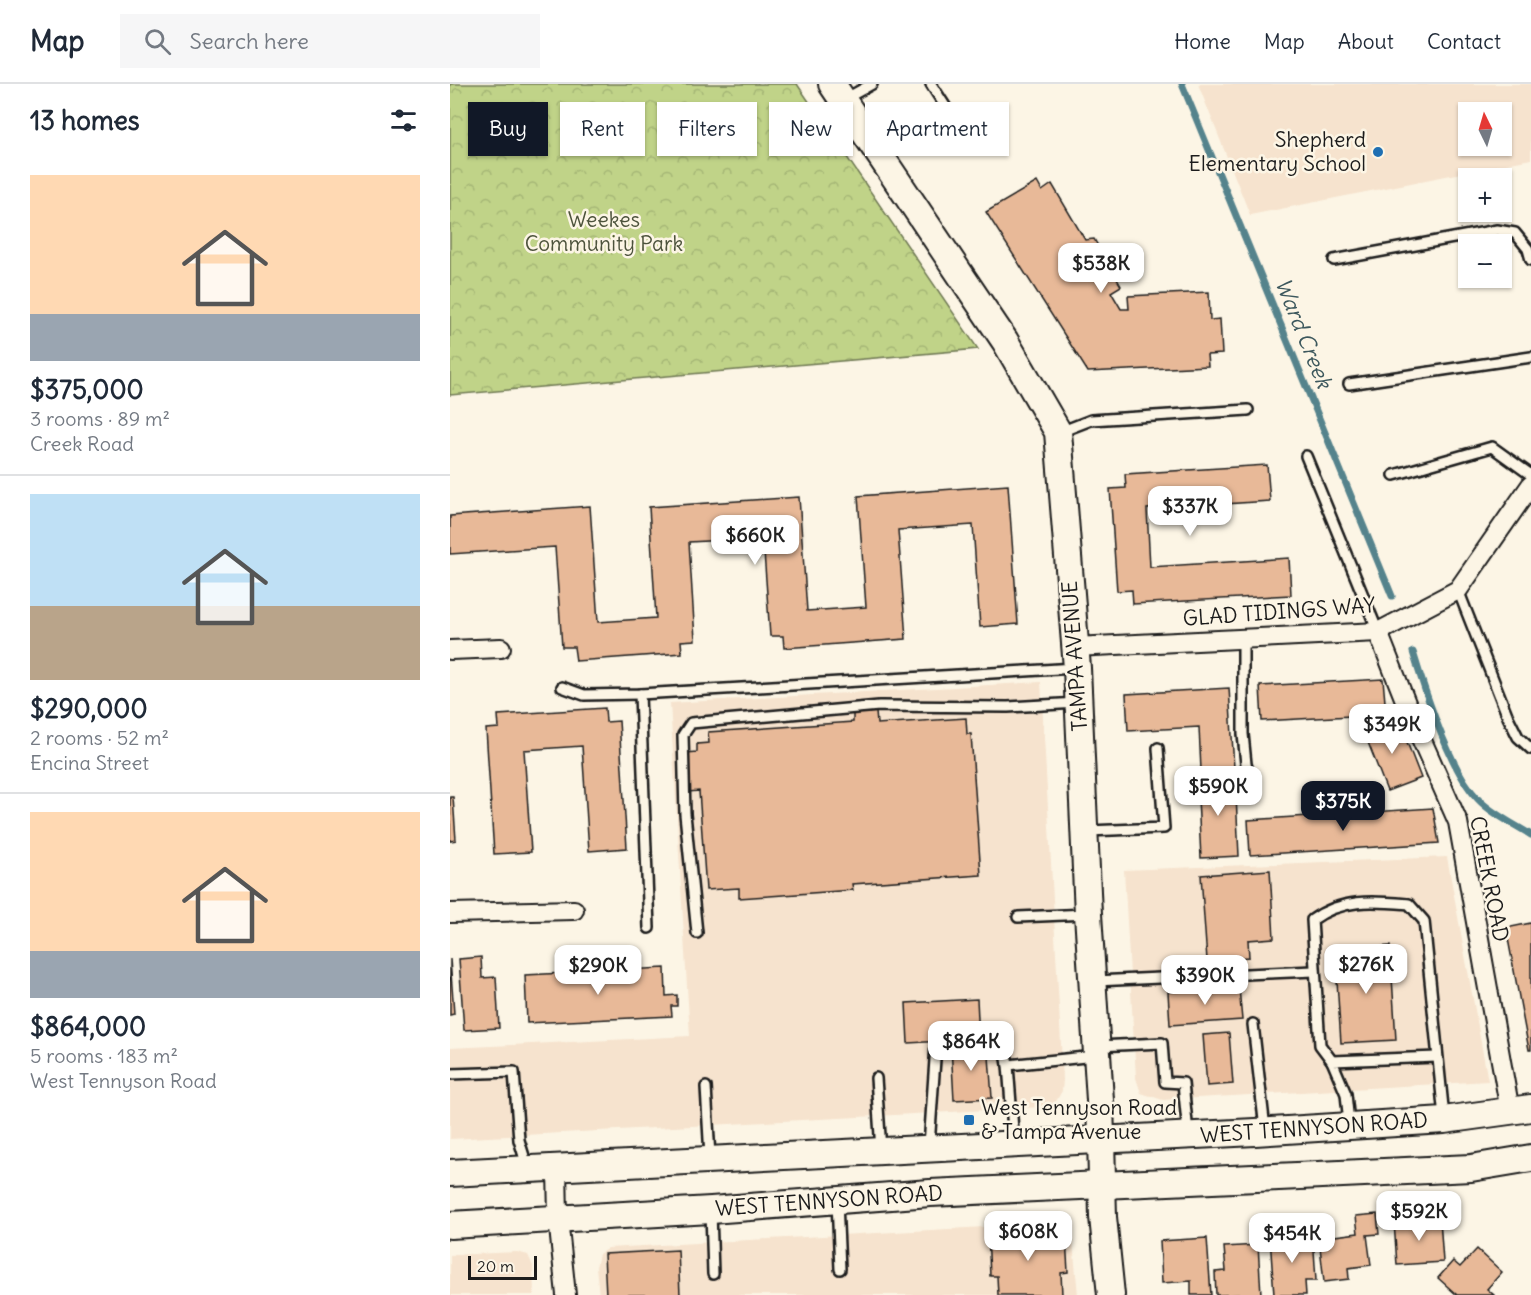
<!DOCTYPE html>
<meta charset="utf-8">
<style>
body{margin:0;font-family:Delius,sans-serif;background:#f6f6f7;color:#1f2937;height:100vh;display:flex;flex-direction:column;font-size:22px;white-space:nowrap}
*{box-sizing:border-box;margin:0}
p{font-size:20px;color:#747a83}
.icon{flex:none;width:33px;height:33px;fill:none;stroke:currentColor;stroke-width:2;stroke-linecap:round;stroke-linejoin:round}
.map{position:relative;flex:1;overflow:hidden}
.drawer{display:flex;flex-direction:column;background:#fff;width:450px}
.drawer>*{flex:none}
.hud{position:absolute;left:18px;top:18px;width:570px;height:54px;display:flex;gap:12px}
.needle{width:39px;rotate:355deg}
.buttons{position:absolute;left:1008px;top:18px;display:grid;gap:12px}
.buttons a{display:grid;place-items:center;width:54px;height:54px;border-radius:0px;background:#fff;box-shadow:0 2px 4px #0004;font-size:30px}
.scale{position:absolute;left:18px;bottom:15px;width:69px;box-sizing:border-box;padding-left:6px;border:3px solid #1c1c1c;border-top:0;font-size:16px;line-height:21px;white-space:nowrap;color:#1c1c1c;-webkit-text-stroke:4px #fcf5e5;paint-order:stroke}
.price{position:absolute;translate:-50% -51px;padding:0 14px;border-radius:12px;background:#fff;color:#222;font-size:20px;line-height:39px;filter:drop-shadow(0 2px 3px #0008)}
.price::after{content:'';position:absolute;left:50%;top:36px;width:18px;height:14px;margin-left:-9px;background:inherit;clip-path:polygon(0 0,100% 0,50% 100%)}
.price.selected{background:#111827;color:#fff}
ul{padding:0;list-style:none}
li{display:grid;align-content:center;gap:12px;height:318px;padding:0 30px}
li+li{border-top:2px solid #e0e1e3}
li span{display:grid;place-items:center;height:186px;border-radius:0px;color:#555}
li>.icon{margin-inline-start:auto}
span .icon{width:108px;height:108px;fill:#fffc;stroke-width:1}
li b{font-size:26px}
h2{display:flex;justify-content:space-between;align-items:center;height:72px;padding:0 30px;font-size:26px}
.tag{padding:0 21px;border-radius:0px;background:#fff;box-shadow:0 2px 4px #0004;font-size:21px;line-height:54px}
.tag.selected{background:#111827;color:#fff}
header{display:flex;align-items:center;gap:36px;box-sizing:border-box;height:84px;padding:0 30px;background:#fff;border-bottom:2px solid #e0e1e3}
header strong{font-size:28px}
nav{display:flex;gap:33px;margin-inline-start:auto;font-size:21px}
.search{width:420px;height:54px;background:#f6f6f7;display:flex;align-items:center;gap:15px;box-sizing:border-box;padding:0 21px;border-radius:0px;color:#747a83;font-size:22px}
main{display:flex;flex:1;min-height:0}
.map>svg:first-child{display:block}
</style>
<header>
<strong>Map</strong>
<div class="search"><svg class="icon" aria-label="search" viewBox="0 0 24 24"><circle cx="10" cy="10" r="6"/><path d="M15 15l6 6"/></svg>Search here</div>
<nav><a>Home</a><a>Map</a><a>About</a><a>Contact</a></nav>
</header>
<main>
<section class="drawer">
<h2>13 homes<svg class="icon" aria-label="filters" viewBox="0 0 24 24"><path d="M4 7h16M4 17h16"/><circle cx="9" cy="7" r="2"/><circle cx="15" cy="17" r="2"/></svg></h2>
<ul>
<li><span style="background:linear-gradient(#ffd9b3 75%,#9aa5b1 0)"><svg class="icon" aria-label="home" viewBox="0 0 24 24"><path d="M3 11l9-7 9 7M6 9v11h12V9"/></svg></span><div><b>$375,000</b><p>3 rooms · 89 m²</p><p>Creek Road</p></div></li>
<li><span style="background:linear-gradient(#bfe0f5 60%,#b9a48a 0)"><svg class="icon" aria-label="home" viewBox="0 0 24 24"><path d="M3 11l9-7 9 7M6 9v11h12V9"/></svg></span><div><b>$290,000</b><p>2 rooms · 52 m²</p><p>Encina Street</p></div></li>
<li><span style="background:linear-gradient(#ffd9b3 75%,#9aa5b1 0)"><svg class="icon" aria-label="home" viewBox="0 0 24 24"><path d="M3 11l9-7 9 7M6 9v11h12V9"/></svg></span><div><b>$864,000</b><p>5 rooms · 183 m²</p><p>West Tennyson Road</p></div></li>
</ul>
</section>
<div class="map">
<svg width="1081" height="1211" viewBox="0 0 1081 1211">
<defs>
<pattern id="forest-crowns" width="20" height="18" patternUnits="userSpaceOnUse" patternTransform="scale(1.5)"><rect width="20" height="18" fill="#c0d388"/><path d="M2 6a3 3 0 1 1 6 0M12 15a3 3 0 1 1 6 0" fill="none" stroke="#a4b575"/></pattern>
</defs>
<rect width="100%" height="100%" fill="#fcf5e5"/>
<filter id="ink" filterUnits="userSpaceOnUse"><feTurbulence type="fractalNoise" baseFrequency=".0167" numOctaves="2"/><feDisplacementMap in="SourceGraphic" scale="12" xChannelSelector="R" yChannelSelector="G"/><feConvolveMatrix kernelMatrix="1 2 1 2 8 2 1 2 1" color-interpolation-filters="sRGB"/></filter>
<g filter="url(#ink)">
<!-- built -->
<g fill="#f6e3ce" fill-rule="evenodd">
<path d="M748 0H1081V75L800 131ZM1052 28V62H1018V28Z"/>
<polygon points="591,598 613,996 612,1007 605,1019 593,1023 0,1055 0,964 240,952 220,619"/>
<polygon points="997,773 1038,997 713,1016 691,1009 686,994 674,786"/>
<polygon points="604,1139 615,1140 622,1148 628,1211 149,1211 146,1183 149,1170 158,1164"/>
<polygon points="67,1168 78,1171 83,1182 84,1211 0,1211 0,1171"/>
</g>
<!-- forest -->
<polygon fill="url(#forest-crowns)" stroke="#6e7852" stroke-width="1.5" points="0,0 347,0 528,265 0,311"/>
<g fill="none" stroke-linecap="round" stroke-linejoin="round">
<!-- stream -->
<g stroke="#54838c" stroke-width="7">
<polyline points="732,0 942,512"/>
<path d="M963 568C975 608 1000 686 1028 715 1042 730 1064 740 1081 751"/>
</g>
</g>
<!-- building -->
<g fill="#e8b998" stroke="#1c1c1c" stroke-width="1.5">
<polygon points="587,98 592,107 602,100 635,156 644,155 671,202 661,208 671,225 679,225 678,212 759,208 760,236 770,235 772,270 757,271 758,282 638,288 536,128"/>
<polygon points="817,381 820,417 697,425 700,483 839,474 841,511 683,520 682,506 667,507 660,405 676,404 675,390"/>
<polygon points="558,401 568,540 530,543 523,441 448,446 456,555 334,564 333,552 320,552 313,454 239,458 245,556 231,557 232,569 126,577 124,563 112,563 105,463 0,470 0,432 140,422 148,538 206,534 199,423 349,413 357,527 416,523 408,412"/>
<polygon points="933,595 936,630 812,637 810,602"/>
<polygon points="779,604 784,684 751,686 749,643 678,647 676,610"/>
<polygon points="155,624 156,638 169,637 177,764 139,767 132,662 74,666 81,768 44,770 36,645 49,644 48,631"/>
<polygon points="426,628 427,640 516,634 517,650 521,650 531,791 402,800 403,806 289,814 289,804 256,806 249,707 238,708 236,669 247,668 247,660 259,659 258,648 403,638 403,629"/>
<polygon points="948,635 971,694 937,707 914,648"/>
<polygon points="785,692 789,772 751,774 747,694"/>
<polygon points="0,713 3,713 6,756 0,757"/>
<polygon points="983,724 989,759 800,771 798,736"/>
<polygon points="820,786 824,854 798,856 799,873 757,876 751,791"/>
<polygon points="1081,839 1081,966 1079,966 1056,844"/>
<polygon points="940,862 946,956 891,959 885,866"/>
<polygon points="31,873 32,894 46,893 49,944 14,946 9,875"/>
<polygon points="0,875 4,930 0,931"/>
<polygon points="215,884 216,912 227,911 227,922 221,922 222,932 77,939 75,891"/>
<polygon points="789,904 792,936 720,941 718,908"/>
<polygon points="527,915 529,955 458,959 456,919"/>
<polygon points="779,949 783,1000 757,1002 753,951"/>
<polygon points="538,959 542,1014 504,1016 501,962"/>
<polygon points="927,1130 929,1150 917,1151 921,1181 898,1184 899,1195 874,1198 869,1154 908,1149 906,1132"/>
<polygon points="990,1135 993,1178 947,1181 944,1138"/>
<polygon points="611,1145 611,1154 616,1154 618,1188 611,1189 612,1211 548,1211 547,1192 540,1192 538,1149"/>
<polygon points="863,1151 866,1197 855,1197 856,1211 824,1211 820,1153"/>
<polygon points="757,1154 761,1211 741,1211 741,1197 712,1199 710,1157"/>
<polygon points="808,1161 811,1210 766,1211 765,1188 776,1187 774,1163"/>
<polygon points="1027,1165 1052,1188 1037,1205 1044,1211 1007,1211 988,1194 1003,1177 1010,1183"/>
<polygon points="228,1166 230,1211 156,1211 154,1170"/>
</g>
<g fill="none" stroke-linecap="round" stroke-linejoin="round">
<defs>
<g id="lane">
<polyline points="481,0 509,44"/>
<polyline points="395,15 422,0"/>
<polyline points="884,176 1047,146 1065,149 1078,165 1081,176"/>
<polyline points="899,300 1081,273"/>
<polyline points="610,348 641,336 798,326"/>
<polyline points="856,372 928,548"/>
<polyline points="944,391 1042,363 1081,391"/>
<polyline points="1008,506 1058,633 1068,653 1081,665"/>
<polyline points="793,554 793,650 796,680 806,712"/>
<polyline points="112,603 134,611 190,610 625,584"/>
<polyline points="190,610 199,844"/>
<polyline points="637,747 714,744 708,664"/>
<polyline points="568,833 637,830"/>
<polyline points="247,849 235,730 233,651 241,639 429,622 558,623 628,619"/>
<polyline points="645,897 864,887"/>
<polyline points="803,940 815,1045"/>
<polyline points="648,962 712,959 715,998 733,999 738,1049"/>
<path d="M882 977 870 961 862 836C892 814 923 817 959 820L974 837 994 1033"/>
<polyline points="558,981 564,1059"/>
<polyline points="0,990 64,988 69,1056 77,1082"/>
<polyline points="426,994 431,1066"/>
<polyline points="256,1003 260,1073"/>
<polyline points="899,1039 896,1010 882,977 987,973"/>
<polyline points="479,1062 486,961 554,956 558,981 645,972"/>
<polyline points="387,1118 390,1185"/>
<polyline points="261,1128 263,1190"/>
</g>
<g id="street">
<polyline points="928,548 962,634 1008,738 1060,1027"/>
<polyline points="625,563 928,548 1008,506 1081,401"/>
<polyline points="0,566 51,564"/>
<polyline points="0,829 124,826"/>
<polyline points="107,1084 108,1134 116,1211"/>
</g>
<g id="secondary">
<polyline points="382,0 555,257 608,348 627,584 638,830 650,1016 653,1133 661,1211"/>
<polyline points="0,1089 805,1048 994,1036 1081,1024"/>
<polyline points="0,1141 261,1126 480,1109 1021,1084 1081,1074"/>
</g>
</defs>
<!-- lane casing -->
<use href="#lane" stroke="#1c1c1c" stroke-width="14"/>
<!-- street casing -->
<use href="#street" stroke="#1c1c1c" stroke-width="22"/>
<!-- secondary casing -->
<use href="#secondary" stroke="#1c1c1c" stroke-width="30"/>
<!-- lane -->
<use href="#lane" stroke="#fcf5e5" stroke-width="9"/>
<!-- street -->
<use href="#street" stroke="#fcf5e5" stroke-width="18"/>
<!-- secondary -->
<use href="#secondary" stroke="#fcf5e5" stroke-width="26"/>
</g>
</g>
<!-- markers -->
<g fill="#1f6fb2" stroke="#fcf5e5" stroke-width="2">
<circle cx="928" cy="68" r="6"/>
<rect x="513" y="1030" width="12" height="12" rx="3"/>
</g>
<g text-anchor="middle" stroke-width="5" stroke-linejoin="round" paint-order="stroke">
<!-- poi labels -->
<g font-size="21" fill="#1c1c1c" stroke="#fcf5e5" text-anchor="end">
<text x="916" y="63">Shepherd<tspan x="916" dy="24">Elementary School</tspan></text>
<text x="531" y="1031" text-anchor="start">West Tennyson Road<tspan x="531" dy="24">&amp; Tampa Avenue</tspan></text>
</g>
<!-- park labels -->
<g font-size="21" fill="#4d533c" stroke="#fcf5e5">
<text x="154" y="143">Weekes<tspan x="154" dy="24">Community Park</tspan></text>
</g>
<!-- street labels -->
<g font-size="21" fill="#1c1c1c" stroke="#fcf5e5">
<text transform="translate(829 528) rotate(-4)" y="7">GLAD TIDINGS WAY</text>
<text transform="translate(625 572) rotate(-94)" y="7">TAMPA AVENUE</text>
<text transform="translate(1039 795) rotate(79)" y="7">CREEK ROAD</text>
<text transform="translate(864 1044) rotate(-4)" y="7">WEST TENNYSON ROAD</text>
<text transform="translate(379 1117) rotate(-4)" y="7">WEST TENNYSON ROAD</text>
</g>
<!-- water labels -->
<g font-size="22" font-style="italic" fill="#3d585d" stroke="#fcf5e5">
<text transform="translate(854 249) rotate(68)" y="8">Ward Creek</text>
</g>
</g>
</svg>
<div class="buttons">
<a><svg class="needle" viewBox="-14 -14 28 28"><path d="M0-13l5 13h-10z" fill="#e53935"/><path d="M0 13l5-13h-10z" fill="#747a83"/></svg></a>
<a>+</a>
<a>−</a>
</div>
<div class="scale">20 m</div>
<b class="price" style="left:651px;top:210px">$538K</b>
<b class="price" style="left:740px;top:453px">$337K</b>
<b class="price" style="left:305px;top:482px">$660K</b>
<b class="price" style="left:942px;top:671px">$349K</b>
<b class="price" style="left:768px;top:733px">$590K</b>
<b class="price selected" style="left:893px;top:748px">$375K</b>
<b class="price" style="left:916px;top:911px">$276K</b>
<b class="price" style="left:148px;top:912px">$290K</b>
<b class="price" style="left:755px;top:922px">$390K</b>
<b class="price" style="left:521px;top:988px">$864K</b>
<b class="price" style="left:969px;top:1158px">$592K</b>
<b class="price" style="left:578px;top:1178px">$608K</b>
<b class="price" style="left:842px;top:1180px">$454K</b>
<div class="hud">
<a class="tag selected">Buy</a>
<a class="tag">Rent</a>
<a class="tag">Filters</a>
<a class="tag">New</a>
<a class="tag">Apartment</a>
</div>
</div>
</main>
